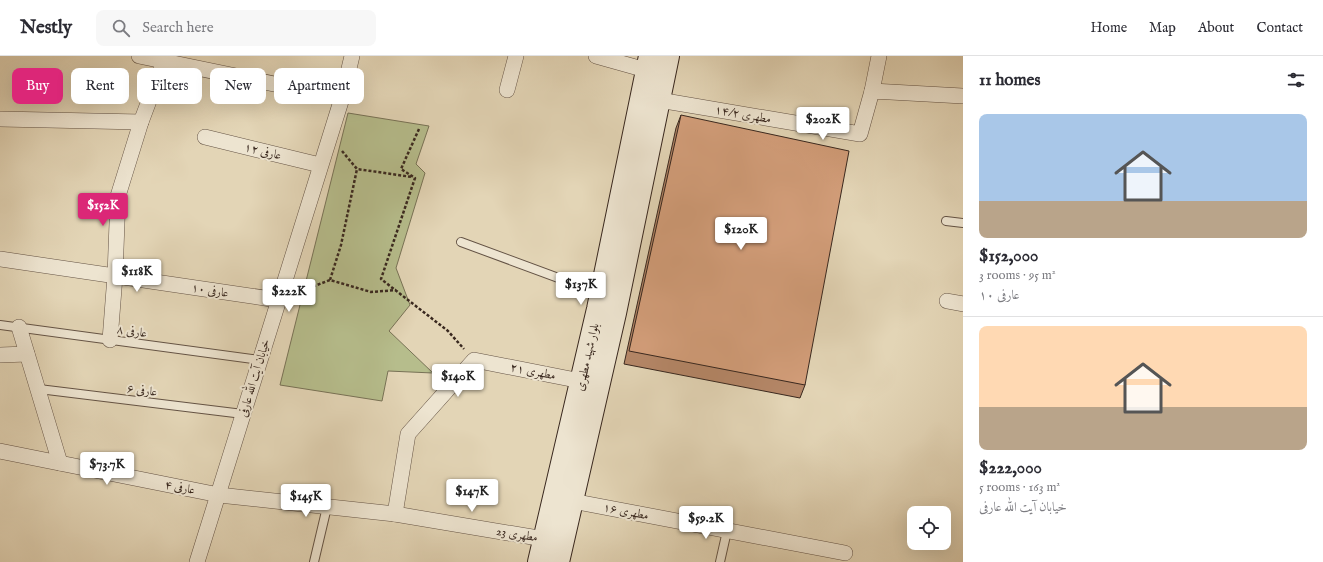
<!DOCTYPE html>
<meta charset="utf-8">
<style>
body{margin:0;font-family:"IM FELL English",Amiri,serif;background:#f7f7f7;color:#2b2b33;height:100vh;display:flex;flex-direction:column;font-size:15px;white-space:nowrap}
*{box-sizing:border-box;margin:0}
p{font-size:13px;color:#7c7c81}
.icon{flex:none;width:22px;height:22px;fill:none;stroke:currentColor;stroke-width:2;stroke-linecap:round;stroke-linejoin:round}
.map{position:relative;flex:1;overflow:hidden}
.side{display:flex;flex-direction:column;background:#fff;width:360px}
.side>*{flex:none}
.top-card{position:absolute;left:12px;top:12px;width:380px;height:36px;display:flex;gap:8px}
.buttons{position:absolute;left:907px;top:450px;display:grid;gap:8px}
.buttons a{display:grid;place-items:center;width:44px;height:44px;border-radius:8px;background:#fff;box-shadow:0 4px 16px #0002;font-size:20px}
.price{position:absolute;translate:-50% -34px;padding:0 9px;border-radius:4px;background:#fff;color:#222;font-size:13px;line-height:26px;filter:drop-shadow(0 1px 2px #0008)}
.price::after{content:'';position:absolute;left:50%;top:24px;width:12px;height:9px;margin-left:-6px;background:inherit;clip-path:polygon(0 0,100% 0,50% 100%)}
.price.active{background:#db2777;color:#fff}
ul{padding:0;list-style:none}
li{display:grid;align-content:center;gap:8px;height:212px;padding:0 16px}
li+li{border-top:1px solid #e1e1e2}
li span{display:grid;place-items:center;height:124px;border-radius:8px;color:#555}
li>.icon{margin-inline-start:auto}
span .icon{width:72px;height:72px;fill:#fffc;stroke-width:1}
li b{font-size:17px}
h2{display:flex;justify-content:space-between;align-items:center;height:48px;padding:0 16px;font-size:17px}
.tag{padding:0 14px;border-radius:8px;background:#fff;box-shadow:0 4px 16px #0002;font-size:14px;line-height:36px}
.tag.active{background:#db2777;color:#fff}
header{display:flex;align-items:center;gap:24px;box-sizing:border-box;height:56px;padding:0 20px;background:#fff;border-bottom:1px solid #e1e1e2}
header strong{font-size:19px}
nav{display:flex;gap:22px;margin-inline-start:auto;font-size:14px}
.search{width:280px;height:36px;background:#f7f7f7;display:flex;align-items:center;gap:10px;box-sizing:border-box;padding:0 14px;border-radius:8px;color:#7c7c81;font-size:15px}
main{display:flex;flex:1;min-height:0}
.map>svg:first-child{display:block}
</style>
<header>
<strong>Nestly</strong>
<div class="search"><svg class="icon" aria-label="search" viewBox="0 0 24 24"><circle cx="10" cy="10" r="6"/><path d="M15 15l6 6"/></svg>Search here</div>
<nav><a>Home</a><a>Map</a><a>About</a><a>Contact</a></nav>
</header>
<main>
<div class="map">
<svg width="963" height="506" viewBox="0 0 963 506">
<rect width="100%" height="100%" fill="#e3d5b6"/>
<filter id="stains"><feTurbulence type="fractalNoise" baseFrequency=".005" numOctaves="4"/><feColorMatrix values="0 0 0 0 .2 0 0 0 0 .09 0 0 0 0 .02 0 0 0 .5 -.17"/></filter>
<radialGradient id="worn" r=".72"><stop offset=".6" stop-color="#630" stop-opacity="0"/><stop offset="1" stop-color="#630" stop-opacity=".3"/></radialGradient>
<!-- green -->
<polygon fill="#b6bd8c" stroke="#787256" points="348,57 429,70 416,108 425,117 396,212 410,249 389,275 433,317 388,315 382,345 280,329"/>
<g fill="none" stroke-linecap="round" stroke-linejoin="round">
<defs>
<g id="lane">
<polyline points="946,165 963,167"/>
<polyline points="461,186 599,237"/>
<polyline points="0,269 260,304"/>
<polyline points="39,333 243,358"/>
<polyline points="314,506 327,451"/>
<polyline points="720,506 727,475"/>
</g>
<g id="street">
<polyline points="139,0 342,42"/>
<polyline points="596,0 646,14"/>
<polyline points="507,34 516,0"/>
<polyline points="872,35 879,0"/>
<polyline points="659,44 860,78 872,35 963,40"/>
<polyline points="0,63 141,66"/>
<polyline points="205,81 320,109"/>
<polyline points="0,203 278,244"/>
<polyline points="947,245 963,248"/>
<polyline points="19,271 60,407"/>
<polyline points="110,284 115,220 118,140 141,66 164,5"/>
<polyline points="0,299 27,298"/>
<polyline points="0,395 219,439 395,458 544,483"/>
<polyline points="572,445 845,497"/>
<polyline points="395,458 408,378 474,304 581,325"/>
<polyline points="197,506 342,42 352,0"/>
</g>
<g id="secondary">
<polyline points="539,506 598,253 650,0"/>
<polyline points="558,506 615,257 668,0"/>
</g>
</defs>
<!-- lane casing -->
<use href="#lane" stroke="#645345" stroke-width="10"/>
<!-- street casing -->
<use href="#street" stroke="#645345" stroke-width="16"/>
<!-- secondary casing -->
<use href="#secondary" stroke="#39281f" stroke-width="24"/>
<!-- path -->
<g stroke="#39281f" stroke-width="2.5" stroke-dasharray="3 2" stroke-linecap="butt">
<polyline points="419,73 401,113 415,122 381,223 448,275 464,293"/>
<polyline points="342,95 357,113 412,121"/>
<polyline points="330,224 341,189 357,113"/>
<polyline points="299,236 330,224 371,236 396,234"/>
</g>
<!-- lane -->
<use href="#lane" stroke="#ede4d0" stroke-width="8"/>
<!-- street -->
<use href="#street" stroke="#ede4d0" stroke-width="15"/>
<!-- secondary -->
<use href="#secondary" stroke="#ede4d0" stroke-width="22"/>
</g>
<!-- wall -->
<polygon fill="#b58768" stroke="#39281f" points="681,59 805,329 800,342 624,308 676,72"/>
<!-- building -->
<polygon fill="#d29d79" stroke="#39281f" points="681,59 849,95 805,329 629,295"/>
<g text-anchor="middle" stroke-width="4" stroke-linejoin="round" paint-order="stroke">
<!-- street labels -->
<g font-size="12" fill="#39281f" stroke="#ede4d0">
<text transform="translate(743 58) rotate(10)" y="4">مطهری ۱۴/۲</text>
<text transform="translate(263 95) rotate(14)" y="4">عارفی ۱۲</text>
<text transform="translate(210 234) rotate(9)" y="4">عارفی ۱۰</text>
<text transform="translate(132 275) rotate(8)" y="4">عارفی ۸</text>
<text transform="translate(587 301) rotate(-77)" y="4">بلوار شهید مطهری</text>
<text transform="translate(533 315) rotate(11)" y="4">مطهری ۲۱</text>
<text transform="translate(254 322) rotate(-73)" y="4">خیابان آیت الله عارفی</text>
<text transform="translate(142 334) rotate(7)" y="4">عارفی ۶</text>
<text transform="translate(180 431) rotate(11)" y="4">عارفی ۴</text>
<text transform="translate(626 455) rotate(11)" y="4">مطهری ۱۶</text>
<text transform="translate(517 478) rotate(9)" y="4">مطهری 23</text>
</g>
</g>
<rect width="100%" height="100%" filter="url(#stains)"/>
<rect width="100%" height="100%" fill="url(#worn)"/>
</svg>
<div class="buttons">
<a><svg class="icon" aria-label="locate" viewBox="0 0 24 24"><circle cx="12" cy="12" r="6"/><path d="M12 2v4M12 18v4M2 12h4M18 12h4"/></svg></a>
</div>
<b class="price" style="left:823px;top:85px">$202K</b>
<b class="price active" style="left:103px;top:171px">$152K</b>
<b class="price" style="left:741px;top:195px">$120K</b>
<b class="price" style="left:137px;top:237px">$118K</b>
<b class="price" style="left:581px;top:250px">$137K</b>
<b class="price" style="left:289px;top:257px">$222K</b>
<b class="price" style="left:458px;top:342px">$140K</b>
<b class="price" style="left:107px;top:430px">$73.7K</b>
<b class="price" style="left:472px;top:457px">$147K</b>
<b class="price" style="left:306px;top:462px">$145K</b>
<b class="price" style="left:706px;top:484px">$59.2K</b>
<div class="top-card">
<a class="tag active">Buy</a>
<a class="tag">Rent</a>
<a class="tag">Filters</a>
<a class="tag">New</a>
<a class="tag">Apartment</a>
</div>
</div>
<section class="side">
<h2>11 homes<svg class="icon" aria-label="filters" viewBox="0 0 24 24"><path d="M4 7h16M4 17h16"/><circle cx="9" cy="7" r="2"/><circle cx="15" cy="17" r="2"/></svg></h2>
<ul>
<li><span style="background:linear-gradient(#a9c7e8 70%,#b9a48a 0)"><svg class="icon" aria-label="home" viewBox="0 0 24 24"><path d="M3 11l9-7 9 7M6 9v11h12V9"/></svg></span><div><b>$152,000</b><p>3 rooms · 95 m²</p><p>عارفی ۱۰</p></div></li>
<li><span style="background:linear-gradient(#ffd9b3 65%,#b9a48a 0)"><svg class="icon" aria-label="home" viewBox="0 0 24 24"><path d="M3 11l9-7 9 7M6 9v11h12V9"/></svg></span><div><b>$222,000</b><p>5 rooms · 163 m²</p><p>خیابان آیت الله عارفی</p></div></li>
</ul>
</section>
</main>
